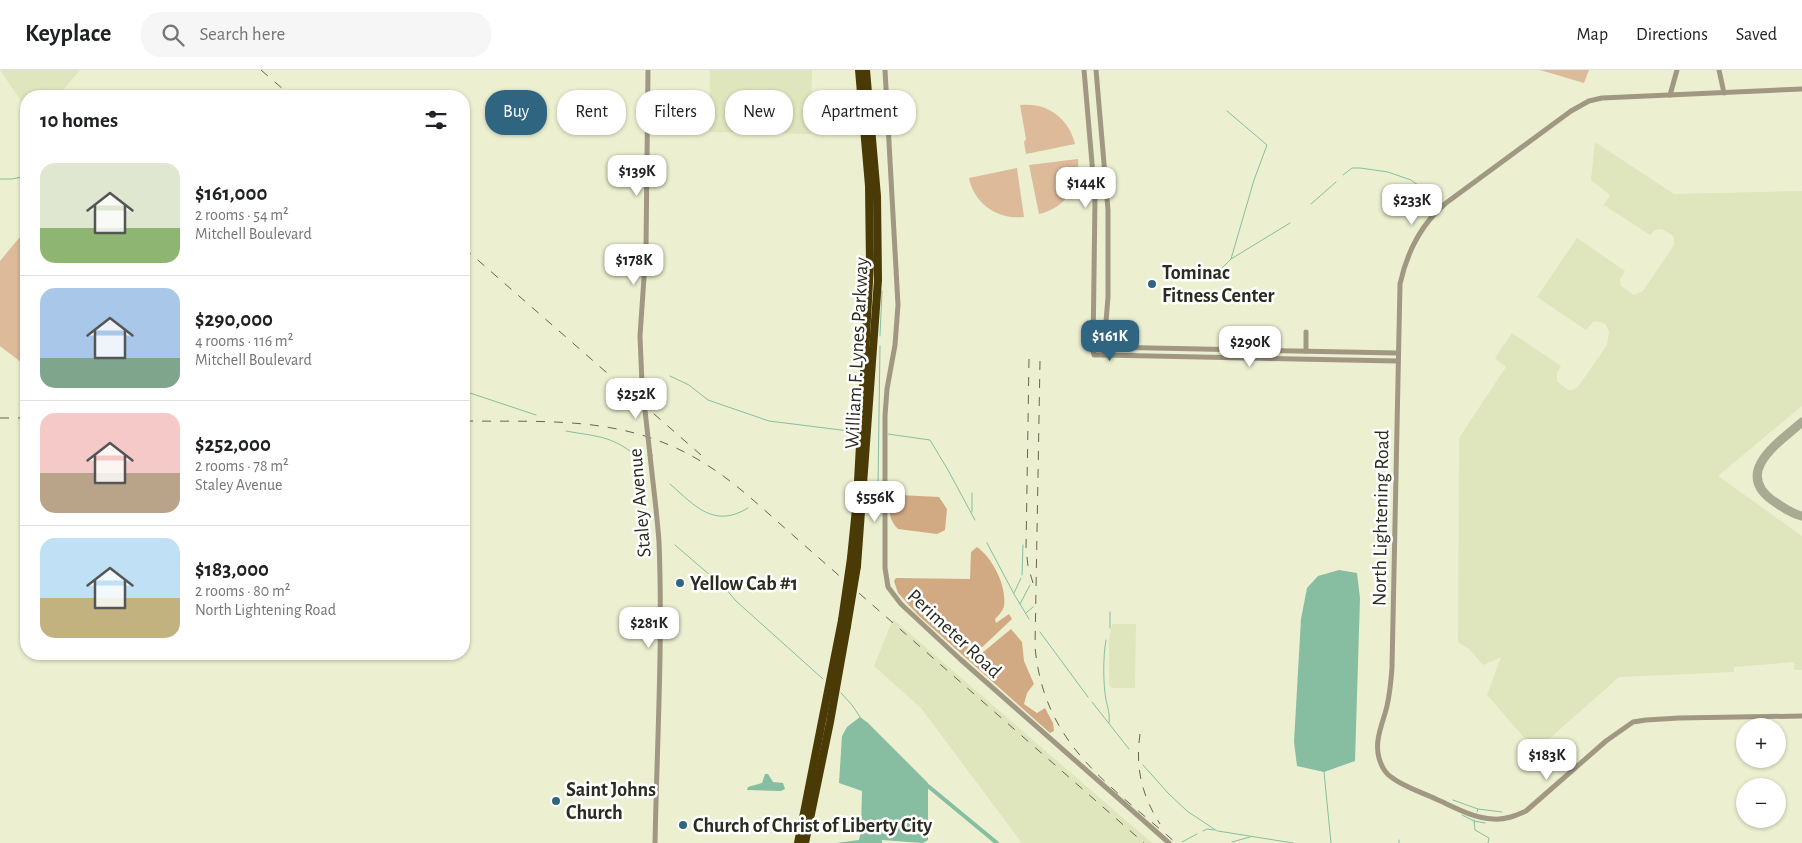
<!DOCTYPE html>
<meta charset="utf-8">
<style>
body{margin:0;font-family:"Alegreya Sans",sans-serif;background:#f6f6f6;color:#202124;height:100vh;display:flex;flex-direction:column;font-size:19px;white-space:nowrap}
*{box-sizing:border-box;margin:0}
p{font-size:16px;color:#757577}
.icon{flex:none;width:28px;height:28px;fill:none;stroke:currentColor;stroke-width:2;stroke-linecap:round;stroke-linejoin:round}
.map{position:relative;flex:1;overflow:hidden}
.panel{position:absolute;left:20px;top:20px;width:450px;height:570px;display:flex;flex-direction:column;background:#fff;border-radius:20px;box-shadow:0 1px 4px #0004}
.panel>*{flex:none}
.hud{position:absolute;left:485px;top:20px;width:475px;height:45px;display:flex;gap:10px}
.tools{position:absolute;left:1736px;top:648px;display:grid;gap:10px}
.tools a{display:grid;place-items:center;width:50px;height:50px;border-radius:50%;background:#fff;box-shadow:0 1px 4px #0004;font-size:25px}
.price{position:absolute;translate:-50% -42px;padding:0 11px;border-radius:10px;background:#fff;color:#222;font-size:16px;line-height:32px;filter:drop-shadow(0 1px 2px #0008)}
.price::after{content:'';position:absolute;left:50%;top:30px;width:15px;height:11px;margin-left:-8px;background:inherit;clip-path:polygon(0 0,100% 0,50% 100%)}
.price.current{background:#306581;color:#fff}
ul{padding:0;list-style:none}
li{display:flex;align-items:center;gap:15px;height:125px;padding:0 20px}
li+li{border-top:1px solid #e0e0e0}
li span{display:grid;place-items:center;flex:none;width:140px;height:100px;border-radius:15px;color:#555}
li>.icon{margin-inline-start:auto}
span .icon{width:60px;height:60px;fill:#fffc;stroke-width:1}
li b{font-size:21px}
h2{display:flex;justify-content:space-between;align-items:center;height:60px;padding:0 20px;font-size:21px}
.chip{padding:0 18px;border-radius:20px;background:#fff;box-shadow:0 1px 4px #0004;font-size:18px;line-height:45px}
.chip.current{background:#306581;color:#fff}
header{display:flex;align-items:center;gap:30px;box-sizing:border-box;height:70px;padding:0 25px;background:#fff;border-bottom:1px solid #e0e0e0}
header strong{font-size:24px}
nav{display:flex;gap:28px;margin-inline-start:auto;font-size:18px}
.search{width:350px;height:45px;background:#f6f6f6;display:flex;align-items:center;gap:12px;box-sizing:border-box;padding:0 18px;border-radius:20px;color:#757577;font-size:19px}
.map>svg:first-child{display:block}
</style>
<header>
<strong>Keyplace</strong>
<div class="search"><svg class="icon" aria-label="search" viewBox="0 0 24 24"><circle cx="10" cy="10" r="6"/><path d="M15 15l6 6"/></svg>Search here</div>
<nav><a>Map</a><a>Directions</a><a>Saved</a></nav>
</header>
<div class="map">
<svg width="1802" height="773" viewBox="0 0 1802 773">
<rect width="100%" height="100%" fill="#ecf0d0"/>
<!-- built -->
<g fill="#dfe5bd">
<polygon points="0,0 80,0 58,26 26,26 26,38"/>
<polygon points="710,0 812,0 811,64 709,62"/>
<polygon points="1595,72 1674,124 1802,121 1802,336 1718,406 1802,466 1802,600 1794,600 1794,592 1734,597 1734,602 1619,607 1541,676 1540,674 1534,679 1487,625 1501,587 1483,595 1469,579 1458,572 1459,368 1506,297 1495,288 1512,263 1561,296 1557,303 1557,311 1568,320 1572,320 1578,317 1607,275 1609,262 1606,255 1603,253 1596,251 1593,252 1586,260 1537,227 1577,168 1625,201 1620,210 1621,216 1634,225 1643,221 1674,175 1674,168 1672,165 1662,159 1655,160 1650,165 1604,135 1610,125 1591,110"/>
<polygon points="893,549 1152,773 1022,773 921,638 874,596"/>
<polygon points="1112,554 1136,554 1135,618 1112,618 1109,614 1109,570"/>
</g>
<!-- green -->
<g fill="#dcba9a">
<polygon points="1540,0 1589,0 1584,13"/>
<path d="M1020 35C1047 32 1069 48 1075 74L1026 84 1024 72 1026 69Z"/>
<path d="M1078 89C1081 116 1065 138 1039 144L1029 95Z"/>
<path d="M1017 98 1024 147C998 150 974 134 969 108Z"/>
<polygon points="26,166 26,296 0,276 0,191 19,168"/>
</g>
<!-- forest -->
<g fill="#d1aa84">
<path d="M899 425 939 427 947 439 945 460 937 464 898 459C890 451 888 442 890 430Z"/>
<path d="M977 477C993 488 1007 517 1004 536 1003 541 998 546 995 549L996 553 1009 544 1012 549 976 583H982L1011 559 1022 572 1024 591 1034 614 1027 623 1024 634 1037 643 1045 638 1053 653 1054 661 1050 663 919 546 898 523 894 511 896 508 970 509 971 482Z"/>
</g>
<!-- water -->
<g fill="#87bda1">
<polygon points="1339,500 1357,503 1360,528 1355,691 1324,702 1297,696 1294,672 1301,549 1307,518 1318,506"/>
<polygon points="860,647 868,653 928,713 928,770 923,773 882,770 882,773 836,773 859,770 861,761 862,721 839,713 842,666 847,657"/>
<polygon points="765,704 768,704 773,712 783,713 785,719 781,721 747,720 748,717 762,713"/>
</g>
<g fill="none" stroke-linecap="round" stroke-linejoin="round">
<!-- stream -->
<g stroke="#87bda1" stroke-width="1">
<polyline points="1343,105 1352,98 1360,98 1388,102 1411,110 1437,129"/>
<polyline points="0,109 12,109 26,106"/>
<polyline points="1311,134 1336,112"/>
<polyline points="1231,189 1290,153"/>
<polyline points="1222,198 1231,189 1254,110 1267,75 1227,41"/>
<polyline points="880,266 882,221"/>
<polyline points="670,306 689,315 708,330 769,351 849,361"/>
<polyline points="464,321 536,345"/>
<path d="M566 361C592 366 608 365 630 381"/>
<polyline points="888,364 930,370 948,400 975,450"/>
<path d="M670 414C695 436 714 459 748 438"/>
<polyline points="878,415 880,276"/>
<polyline points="972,442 972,423"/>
<polyline points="987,473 1014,524 1029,549"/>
<polyline points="675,475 725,518 736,531 823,609"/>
<polyline points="1022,505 1023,475"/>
<polyline points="1014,523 1021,508"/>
<polyline points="1020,534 1030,515"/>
<polyline points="1110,542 1110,558"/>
<polyline points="1026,543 1033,537"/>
<polyline points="1040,562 1088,627"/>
<path d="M1106 570C1103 586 1103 614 1106 630 1108 638 1110 645 1109 653"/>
<polyline points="841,623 852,635 860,647"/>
<polyline points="1092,632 1129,679"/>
<polyline points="1143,695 1168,723 1187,741 1217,761"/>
<polyline points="1324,702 1331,773"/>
<polyline points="1453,730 1478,739 1477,742"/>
<polyline points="1478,739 1502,742"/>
<polyline points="1462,745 1474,751 1485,753"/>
<polyline points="1474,750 1475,760 1489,768 1488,773"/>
<polyline points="1203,761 1207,759 1214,760"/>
<polyline points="1218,761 1293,773"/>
<polyline points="1182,772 1197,764"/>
<polyline points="1232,772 1250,767"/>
<polyline points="1399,773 1399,770"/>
</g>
<!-- canal -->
<polyline stroke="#87bda1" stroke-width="4" points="928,716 997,773"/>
<!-- taxiway -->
<path stroke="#a8ab92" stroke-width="9" d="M1802 352C1781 371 1733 401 1772 430 1781 436 1791 444 1802 446"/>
<!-- tertiary -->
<g stroke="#a09883" stroke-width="5">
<polyline points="885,0 898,235 895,275 887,319 885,346 885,498 888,517 901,534 960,589 1169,773"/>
<polyline points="1084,0 1095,128 1093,280 1094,285 1103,285 1105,281 1104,276 1099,274 1094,276"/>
<polyline points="1096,0 1108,140 1108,227 1104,276"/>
<polyline points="1719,0 1724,23"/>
<path d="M1802 19 1602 28 1589 31 1571 41 1446 133C1420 155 1407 182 1400 214L1392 598C1391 611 1390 623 1387 636 1383 653 1374 670 1379 688 1381 695 1385 703 1391 707 1404 717 1421 722 1436 729 1454 737 1473 748 1493 749 1505 750 1515 746 1526 741L1606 671 1633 652 1646 650 1679 648 1802 646"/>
<polyline points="1670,25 1677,0"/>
<polyline points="1306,262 1306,281"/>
<polyline points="1105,277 1397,283"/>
<polyline points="1103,285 1397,291"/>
<polyline points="642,314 640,266 646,178 648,0"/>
<path d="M650 385C653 414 657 443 659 472 663 572 657 673 655 773"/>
</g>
<!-- motorway -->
<g stroke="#4a3a06" stroke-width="8">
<polyline points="851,488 857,429 870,194 869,116 859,0"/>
<polyline points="857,496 878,210 877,126 866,0"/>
<polyline points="798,773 842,550"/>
<polyline points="805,773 830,652 847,556"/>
</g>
<!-- rail -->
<g stroke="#646654" stroke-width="1" stroke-dasharray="9 9" stroke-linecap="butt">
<polyline points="261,0 291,26"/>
<polyline points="464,178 701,385"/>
<polyline points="1029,289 1026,479 1028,496 1033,513"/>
<path d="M1040 291 1035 577C1044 675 1108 713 1176 773"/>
<polyline points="0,348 26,348"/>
<path d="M464 351C552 352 629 345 707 395 739 415 767 443 795 467L1144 773"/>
<path d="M1140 664C1135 698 1142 726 1160 754"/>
</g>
<!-- tertiary-bridge -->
<polyline stroke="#a09883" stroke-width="5" points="642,314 650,385"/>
<!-- motorway-bridge -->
<g stroke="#4a3a06" stroke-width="8">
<polyline points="842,550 851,488"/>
<polyline points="847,556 857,496"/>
</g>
</g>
<!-- markers -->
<g fill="#306581" stroke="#fff" stroke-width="2">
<circle cx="1152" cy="214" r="5"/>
<circle cx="680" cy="513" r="5"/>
<circle cx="556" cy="731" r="5"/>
<circle cx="683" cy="755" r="5"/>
</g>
<g text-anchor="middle" stroke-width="5" stroke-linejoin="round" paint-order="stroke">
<!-- poi labels -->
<g font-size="20" font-weight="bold" fill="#2b2c20" stroke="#fff" text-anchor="start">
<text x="1162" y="209">Tominac<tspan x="1162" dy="23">Fitness Center</tspan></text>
<text x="690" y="520">Yellow Cab #1</text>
<text x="566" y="726">Saint Johns<tspan x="566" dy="23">Church</tspan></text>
<text x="693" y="762">Church of Christ of Liberty City</text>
</g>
<!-- street labels -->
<g font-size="20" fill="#2b2c20" stroke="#fff">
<text transform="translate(856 283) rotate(-87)" y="7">William F. Lynes Parkway</text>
<text transform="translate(639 433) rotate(-95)" y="7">Staley Avenue</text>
<text transform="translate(1380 448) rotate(-89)" y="7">North Lightening Road</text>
<text transform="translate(955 563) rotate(43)" y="7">Perimeter Road</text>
</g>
</g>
</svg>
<div class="tools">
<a>+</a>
<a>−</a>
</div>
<b class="price" style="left:637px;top:127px">$139K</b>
<b class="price" style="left:1086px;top:139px">$144K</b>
<b class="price" style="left:1412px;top:156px">$233K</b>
<b class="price" style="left:634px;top:216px">$178K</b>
<b class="price current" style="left:1110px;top:292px">$161K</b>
<b class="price" style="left:1250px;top:298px">$290K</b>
<b class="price" style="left:636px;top:350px">$252K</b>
<b class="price" style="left:875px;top:453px">$556K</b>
<b class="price" style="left:649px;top:579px">$281K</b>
<b class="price" style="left:1547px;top:711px">$183K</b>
<div class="hud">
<a class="chip current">Buy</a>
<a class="chip">Rent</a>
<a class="chip">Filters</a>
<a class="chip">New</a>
<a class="chip">Apartment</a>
</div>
<section class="panel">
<h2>10 homes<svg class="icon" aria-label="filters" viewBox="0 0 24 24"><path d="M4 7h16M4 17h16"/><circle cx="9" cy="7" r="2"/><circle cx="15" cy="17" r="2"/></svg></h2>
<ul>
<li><span style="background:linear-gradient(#dfe7d0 65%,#8fb573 0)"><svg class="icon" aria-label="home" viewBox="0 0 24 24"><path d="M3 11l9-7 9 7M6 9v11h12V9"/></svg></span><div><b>$161,000</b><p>2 rooms · 54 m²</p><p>Mitchell Boulevard</p></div></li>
<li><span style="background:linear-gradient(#a9c7e8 70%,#7fa58c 0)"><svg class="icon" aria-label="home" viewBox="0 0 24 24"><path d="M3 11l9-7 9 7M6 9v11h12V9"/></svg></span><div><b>$290,000</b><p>4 rooms · 116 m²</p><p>Mitchell Boulevard</p></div></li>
<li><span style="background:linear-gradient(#f6c9c9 60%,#b9a48a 0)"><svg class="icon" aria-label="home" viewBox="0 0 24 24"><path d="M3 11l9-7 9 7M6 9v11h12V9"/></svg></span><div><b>$252,000</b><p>2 rooms · 78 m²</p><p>Staley Avenue</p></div></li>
<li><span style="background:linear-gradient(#bfe0f5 60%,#c2b280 0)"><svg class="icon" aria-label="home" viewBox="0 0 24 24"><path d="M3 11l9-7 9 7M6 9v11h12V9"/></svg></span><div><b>$183,000</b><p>2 rooms · 80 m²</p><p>North Lightening Road</p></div></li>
</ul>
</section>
</div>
